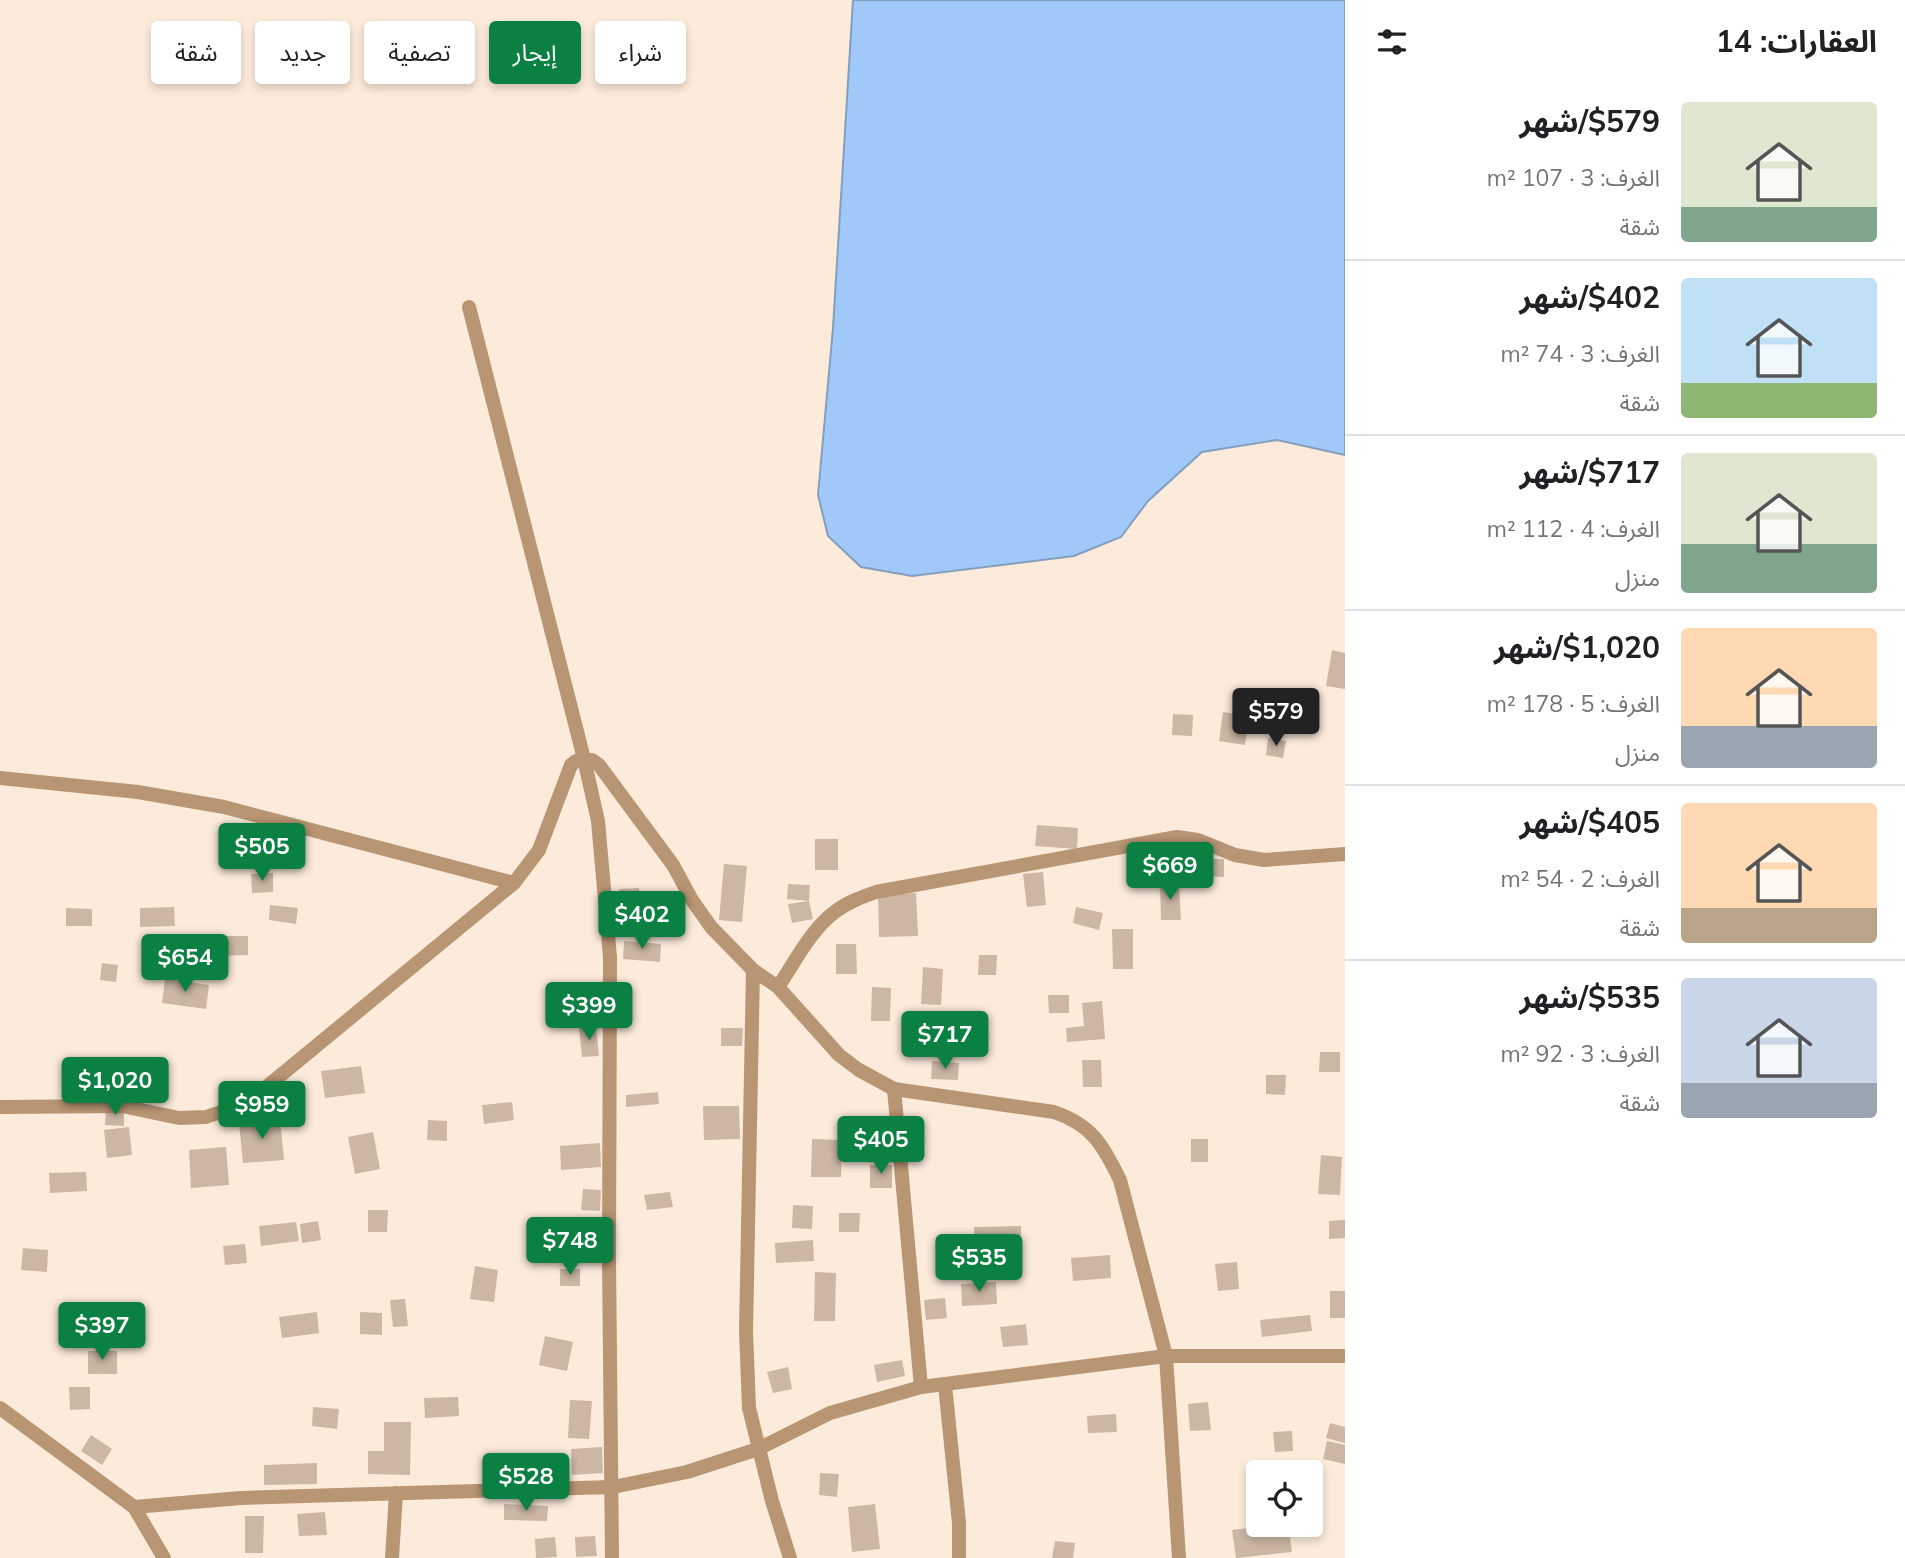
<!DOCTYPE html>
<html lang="ar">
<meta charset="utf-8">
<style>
body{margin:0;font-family:Mulish,"Noto Sans Arabic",sans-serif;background:#f2f2f2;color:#202124;direction:rtl;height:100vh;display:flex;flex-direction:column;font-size:26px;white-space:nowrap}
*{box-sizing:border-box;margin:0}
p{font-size:23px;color:#757577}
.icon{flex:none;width:38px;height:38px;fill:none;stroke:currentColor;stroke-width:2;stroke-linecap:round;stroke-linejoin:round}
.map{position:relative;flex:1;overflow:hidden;direction:ltr}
.side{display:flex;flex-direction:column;background:#fff;width:560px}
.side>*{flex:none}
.banner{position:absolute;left:21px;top:21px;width:665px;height:63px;direction:rtl;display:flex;gap:14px}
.controls{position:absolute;left:1246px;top:1460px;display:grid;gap:14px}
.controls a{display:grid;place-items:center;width:77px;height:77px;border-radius:7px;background:#fff;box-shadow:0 4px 10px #0003;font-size:35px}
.price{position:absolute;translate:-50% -60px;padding:0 16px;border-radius:7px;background:#0b8043;color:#fff;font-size:23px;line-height:46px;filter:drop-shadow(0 2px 4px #0008)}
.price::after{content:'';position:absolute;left:50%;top:42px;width:21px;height:16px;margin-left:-10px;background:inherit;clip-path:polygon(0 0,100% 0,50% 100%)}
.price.selected{background:#222;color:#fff}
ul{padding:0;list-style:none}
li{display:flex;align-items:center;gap:21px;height:175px;padding:0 28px}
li+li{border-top:2px solid #e0e0e0}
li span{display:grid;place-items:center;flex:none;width:196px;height:140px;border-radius:7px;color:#555}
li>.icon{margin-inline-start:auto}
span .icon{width:84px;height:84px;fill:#fffc;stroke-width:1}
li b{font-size:30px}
h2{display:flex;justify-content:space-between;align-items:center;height:84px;padding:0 28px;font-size:30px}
.chip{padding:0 24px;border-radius:7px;background:#fff;box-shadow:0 4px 10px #0003;font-size:24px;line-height:63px}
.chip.selected{background:#0b8043;color:#fff}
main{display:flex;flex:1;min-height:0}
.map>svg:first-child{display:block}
</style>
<main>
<section class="side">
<h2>العقارات: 14<svg class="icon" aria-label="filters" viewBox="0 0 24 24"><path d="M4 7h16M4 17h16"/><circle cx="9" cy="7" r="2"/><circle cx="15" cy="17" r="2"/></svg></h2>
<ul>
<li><span style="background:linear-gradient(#dfe7d0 75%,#7fa58c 0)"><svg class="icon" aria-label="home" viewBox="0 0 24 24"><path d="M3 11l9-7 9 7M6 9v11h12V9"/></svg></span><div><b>$579/شهر</b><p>الغرف: 3 · 107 m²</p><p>شقة</p></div></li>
<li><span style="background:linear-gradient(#bfe0f5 75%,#8fb573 0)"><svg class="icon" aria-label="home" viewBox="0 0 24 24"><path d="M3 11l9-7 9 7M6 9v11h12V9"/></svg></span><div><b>$402/شهر</b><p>الغرف: 3 · 74 m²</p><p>شقة</p></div></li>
<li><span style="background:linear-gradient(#dfe7d0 65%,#7fa58c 0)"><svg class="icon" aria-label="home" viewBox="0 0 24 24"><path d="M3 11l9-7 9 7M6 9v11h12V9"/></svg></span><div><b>$717/شهر</b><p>الغرف: 4 · 112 m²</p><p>منزل</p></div></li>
<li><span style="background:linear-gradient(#ffd9b3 70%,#9aa5b1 0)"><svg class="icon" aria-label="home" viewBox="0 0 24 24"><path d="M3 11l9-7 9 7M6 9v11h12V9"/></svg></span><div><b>$1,020/شهر</b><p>الغرف: 5 · 178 m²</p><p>منزل</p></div></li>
<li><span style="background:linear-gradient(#ffd9b3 75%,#b9a48a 0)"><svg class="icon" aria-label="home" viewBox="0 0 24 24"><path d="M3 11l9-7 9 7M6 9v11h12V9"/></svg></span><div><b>$405/شهر</b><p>الغرف: 2 · 54 m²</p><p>شقة</p></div></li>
<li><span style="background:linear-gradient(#c9d6e8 75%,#9aa5b1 0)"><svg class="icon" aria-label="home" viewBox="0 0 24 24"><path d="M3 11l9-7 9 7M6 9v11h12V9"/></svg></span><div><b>$535/شهر</b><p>الغرف: 3 · 92 m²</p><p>شقة</p></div></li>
</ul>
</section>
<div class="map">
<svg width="1345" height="1558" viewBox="0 0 1345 1558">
<rect width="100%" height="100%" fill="#fcebdb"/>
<!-- water -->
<polygon fill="#a0c9f9" stroke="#849ebd" stroke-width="2" points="853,0 1345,0 1345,455 1277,440 1202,452 1148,501 1121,537 1074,556 912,576 861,567 828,536 818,495 833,328"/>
<!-- building -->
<g fill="#cbb7a4">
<polygon points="1332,650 1345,653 1345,689 1326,686"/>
<polygon points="1223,712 1249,716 1245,745 1219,741"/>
<polygon points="1173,714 1193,715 1192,736 1172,735"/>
<polygon points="1268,738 1286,741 1283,758 1266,755"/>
<polygon points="1037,825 1078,828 1077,849 1035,846"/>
<rect x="815" y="839" width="23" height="31"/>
<polygon points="1201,859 1224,859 1224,877 1201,876"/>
<polygon points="724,864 747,866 742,922 719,920"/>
<polygon points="1043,872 1046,905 1027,907 1023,874"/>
<polygon points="273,873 273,892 252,893 251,874"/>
<polygon points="788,884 810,885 809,901 787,899"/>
<polygon points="1179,884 1181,920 1161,920 1160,885"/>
<polygon points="639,888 640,908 620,909 619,889"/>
<polygon points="916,893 918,936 879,937 878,895"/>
<polygon points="809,901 813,919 792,923 788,904"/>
<polygon points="270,905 298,908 296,924 269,920"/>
<polygon points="174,907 175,926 140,927 140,908"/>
<polygon points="1076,907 1103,913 1099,930 1073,923"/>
<polygon points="66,908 92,909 92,926 66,926"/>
<polygon points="1112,929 1133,929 1133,969 1113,969"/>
<rect x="155" y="935" width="20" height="39"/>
<polygon points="218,936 248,936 248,955 219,956"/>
<polygon points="624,941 661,944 660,962 623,959"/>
<polygon points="836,944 856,944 857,974 836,974"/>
<polygon points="979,955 997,955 996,975 978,975"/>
<polygon points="102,963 118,965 116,982 100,980"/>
<polygon points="923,967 943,969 941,1005 921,1004"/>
<polygon points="165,979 209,985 206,1009 162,1003"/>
<polygon points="872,987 891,988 890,1021 871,1021"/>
<polygon points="1048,995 1069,995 1069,1013 1049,1013"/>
<polygon points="1102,1001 1105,1039 1067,1042 1066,1028 1084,1026 1082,1003"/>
<polygon points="596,1026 599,1056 582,1057 579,1027"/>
<polygon points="721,1028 743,1028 742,1046 721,1046"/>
<polygon points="1320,1052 1340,1052 1340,1072 1319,1072"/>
<polygon points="1082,1060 1101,1060 1102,1087 1083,1087"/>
<polygon points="932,1061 959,1063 958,1080 931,1079"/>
<polygon points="361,1066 365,1093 325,1098 321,1071"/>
<polygon points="1266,1075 1286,1075 1285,1095 1266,1094"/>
<polygon points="658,1092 659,1104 626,1107 626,1095"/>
<polygon points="512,1102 514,1120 484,1124 482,1105"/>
<polygon points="703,1106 739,1106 740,1139 704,1140"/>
<polygon points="106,1108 124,1109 124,1126 105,1125"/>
<polygon points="280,1119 284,1160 243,1163 239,1123"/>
<polygon points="428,1120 447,1121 447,1141 427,1140"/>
<polygon points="129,1127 132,1155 107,1158 104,1130"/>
<polygon points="373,1132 380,1169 355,1174 348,1137"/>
<polygon points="812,1139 842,1140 841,1177 811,1177"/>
<rect x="1191" y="1139" width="17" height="23"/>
<polygon points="600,1143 601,1167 561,1170 560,1146"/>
<polygon points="226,1147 229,1185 191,1188 189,1150"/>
<polygon points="1321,1155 1342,1157 1340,1195 1318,1194"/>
<rect x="870" y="1165" width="22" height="23"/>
<polygon points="86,1172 87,1191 50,1193 49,1173"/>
<polygon points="583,1189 601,1190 600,1211 581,1210"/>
<polygon points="670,1192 673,1207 647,1210 644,1195"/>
<polygon points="793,1205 813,1206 812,1229 792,1228"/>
<polygon points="368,1210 388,1210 387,1232 368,1232"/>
<polygon points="839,1213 860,1213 859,1232 839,1232"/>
<polygon points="1345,1220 1345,1238 1329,1239 1329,1221"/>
<polygon points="318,1221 321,1240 302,1243 300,1224"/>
<polygon points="296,1222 299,1241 261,1246 259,1226"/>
<polygon points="1021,1226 1021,1248 974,1248 974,1227"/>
<polygon points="599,1228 601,1249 557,1254 555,1234"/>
<polygon points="528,1232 547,1233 546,1255 527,1254"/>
<polygon points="813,1240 814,1261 776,1263 775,1243"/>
<polygon points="245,1244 247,1263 225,1265 223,1246"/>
<polygon points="23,1248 48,1250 47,1272 21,1270"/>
<polygon points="1110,1255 1111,1278 1073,1281 1071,1258"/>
<polygon points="1237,1262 1239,1289 1218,1291 1215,1264"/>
<polygon points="475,1266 498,1270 494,1302 470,1299"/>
<rect x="560" y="1269" width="20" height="17"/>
<polygon points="815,1272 836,1273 835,1321 814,1321"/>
<polygon points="996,1282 997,1304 962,1306 961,1284"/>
<rect x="1330" y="1291" width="15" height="27"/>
<polygon points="945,1298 947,1318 926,1320 924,1300"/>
<polygon points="405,1299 408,1326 393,1327 390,1300"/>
<polygon points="317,1312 319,1333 282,1338 279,1317"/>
<polygon points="360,1312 382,1313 382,1335 360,1334"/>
<polygon points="1310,1315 1312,1331 1262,1337 1260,1320"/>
<polygon points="1026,1324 1028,1345 1003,1347 1000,1327"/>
<polygon points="545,1336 573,1342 567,1371 539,1365"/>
<rect x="88" y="1351" width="29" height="23"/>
<polygon points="902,1360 905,1376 877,1382 874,1365"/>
<polygon points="788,1367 792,1389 773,1393 767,1372"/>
<polygon points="69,1387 90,1387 90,1409 70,1410"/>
<polygon points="458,1397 459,1416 425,1418 424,1398"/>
<polygon points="570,1400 592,1401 589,1439 568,1438"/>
<polygon points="1208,1402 1211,1430 1190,1431 1188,1404"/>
<polygon points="313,1407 339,1409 337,1429 312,1426"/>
<polygon points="1116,1414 1117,1432 1088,1433 1087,1416"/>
<polygon points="384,1422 411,1422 410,1475 368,1474 368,1451 384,1451"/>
<polygon points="1330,1423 1345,1427 1345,1443 1326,1438"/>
<polygon points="1292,1431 1293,1451 1275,1452 1273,1432"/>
<polygon points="91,1435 112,1449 102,1465 81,1451"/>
<polygon points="1327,1441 1345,1445 1345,1464 1323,1459"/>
<polygon points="602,1447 603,1473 572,1475 571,1449"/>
<polygon points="317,1463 317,1484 264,1485 264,1465"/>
<polygon points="820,1473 839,1474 837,1497 819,1495"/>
<polygon points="1311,1479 1320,1479 1321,1517 1311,1517"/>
<polygon points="504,1504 548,1506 547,1521 504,1520"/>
<polygon points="875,1504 880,1549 852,1552 848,1507"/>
<polygon points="325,1512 327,1535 299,1536 297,1514"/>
<polygon points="245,1516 264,1516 263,1553 245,1553"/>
<polygon points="1279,1524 1288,1524 1292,1552 1236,1558 1232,1530"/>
<polygon points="595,1536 597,1556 576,1557 575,1537"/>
<polygon points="555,1537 557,1557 536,1558 535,1539"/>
<polygon points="1055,1541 1075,1543 1073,1558 1052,1558"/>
</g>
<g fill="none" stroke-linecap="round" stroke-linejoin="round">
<!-- street -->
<g stroke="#b89573" stroke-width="14">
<polyline points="469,307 584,759 598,821 610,957 609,1259 612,1558"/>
<polyline points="0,778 138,792 224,807 514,883"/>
<polyline points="753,970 746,1331 749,1408 772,1501 790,1558"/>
<path d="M778 987C795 962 811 929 836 911 848 902 862 897 876 892L1177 837 1198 840 1235 855 1264 860 1345 854"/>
<polyline points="894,1089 921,1387"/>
<path d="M0 1107 122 1106 179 1118 206 1117 235 1107 264 1089 514 883 539 850 571 765 576 761 592 760 599 765 673 865 692 900 711 927 753 970 778 987 839 1055 859 1070 894 1089 1054 1112C1092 1125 1103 1145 1120 1180L1166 1356 1179 1558"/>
<polyline points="945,1385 959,1523 959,1558"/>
<polyline points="0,1408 134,1507 164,1558"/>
<polyline points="134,1507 241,1498 613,1487 687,1472 758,1449 830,1413 921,1387 1166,1356 1345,1356"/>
<polyline points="392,1558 396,1493"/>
</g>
</g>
</svg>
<div class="controls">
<a><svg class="icon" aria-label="locate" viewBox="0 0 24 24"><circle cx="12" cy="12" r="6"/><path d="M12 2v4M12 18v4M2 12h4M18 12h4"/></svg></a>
</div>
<b class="price selected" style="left:1276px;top:748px">$579</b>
<b class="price" style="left:262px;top:883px">$505</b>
<b class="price" style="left:1170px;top:902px">$669</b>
<b class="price" style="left:642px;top:951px">$402</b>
<b class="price" style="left:185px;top:994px">$654</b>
<b class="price" style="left:589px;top:1042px">$399</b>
<b class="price" style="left:945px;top:1071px">$717</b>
<b class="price" style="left:115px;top:1117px">$1,020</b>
<b class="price" style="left:262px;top:1141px">$959</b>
<b class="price" style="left:881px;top:1176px">$405</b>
<b class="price" style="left:570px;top:1277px">$748</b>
<b class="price" style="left:979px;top:1294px">$535</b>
<b class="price" style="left:102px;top:1362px">$397</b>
<b class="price" style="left:526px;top:1513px">$528</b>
<div class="banner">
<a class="chip">شراء</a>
<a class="chip selected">إيجار</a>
<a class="chip">تصفية</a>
<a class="chip">جديد</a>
<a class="chip">شقة</a>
</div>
</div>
</main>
